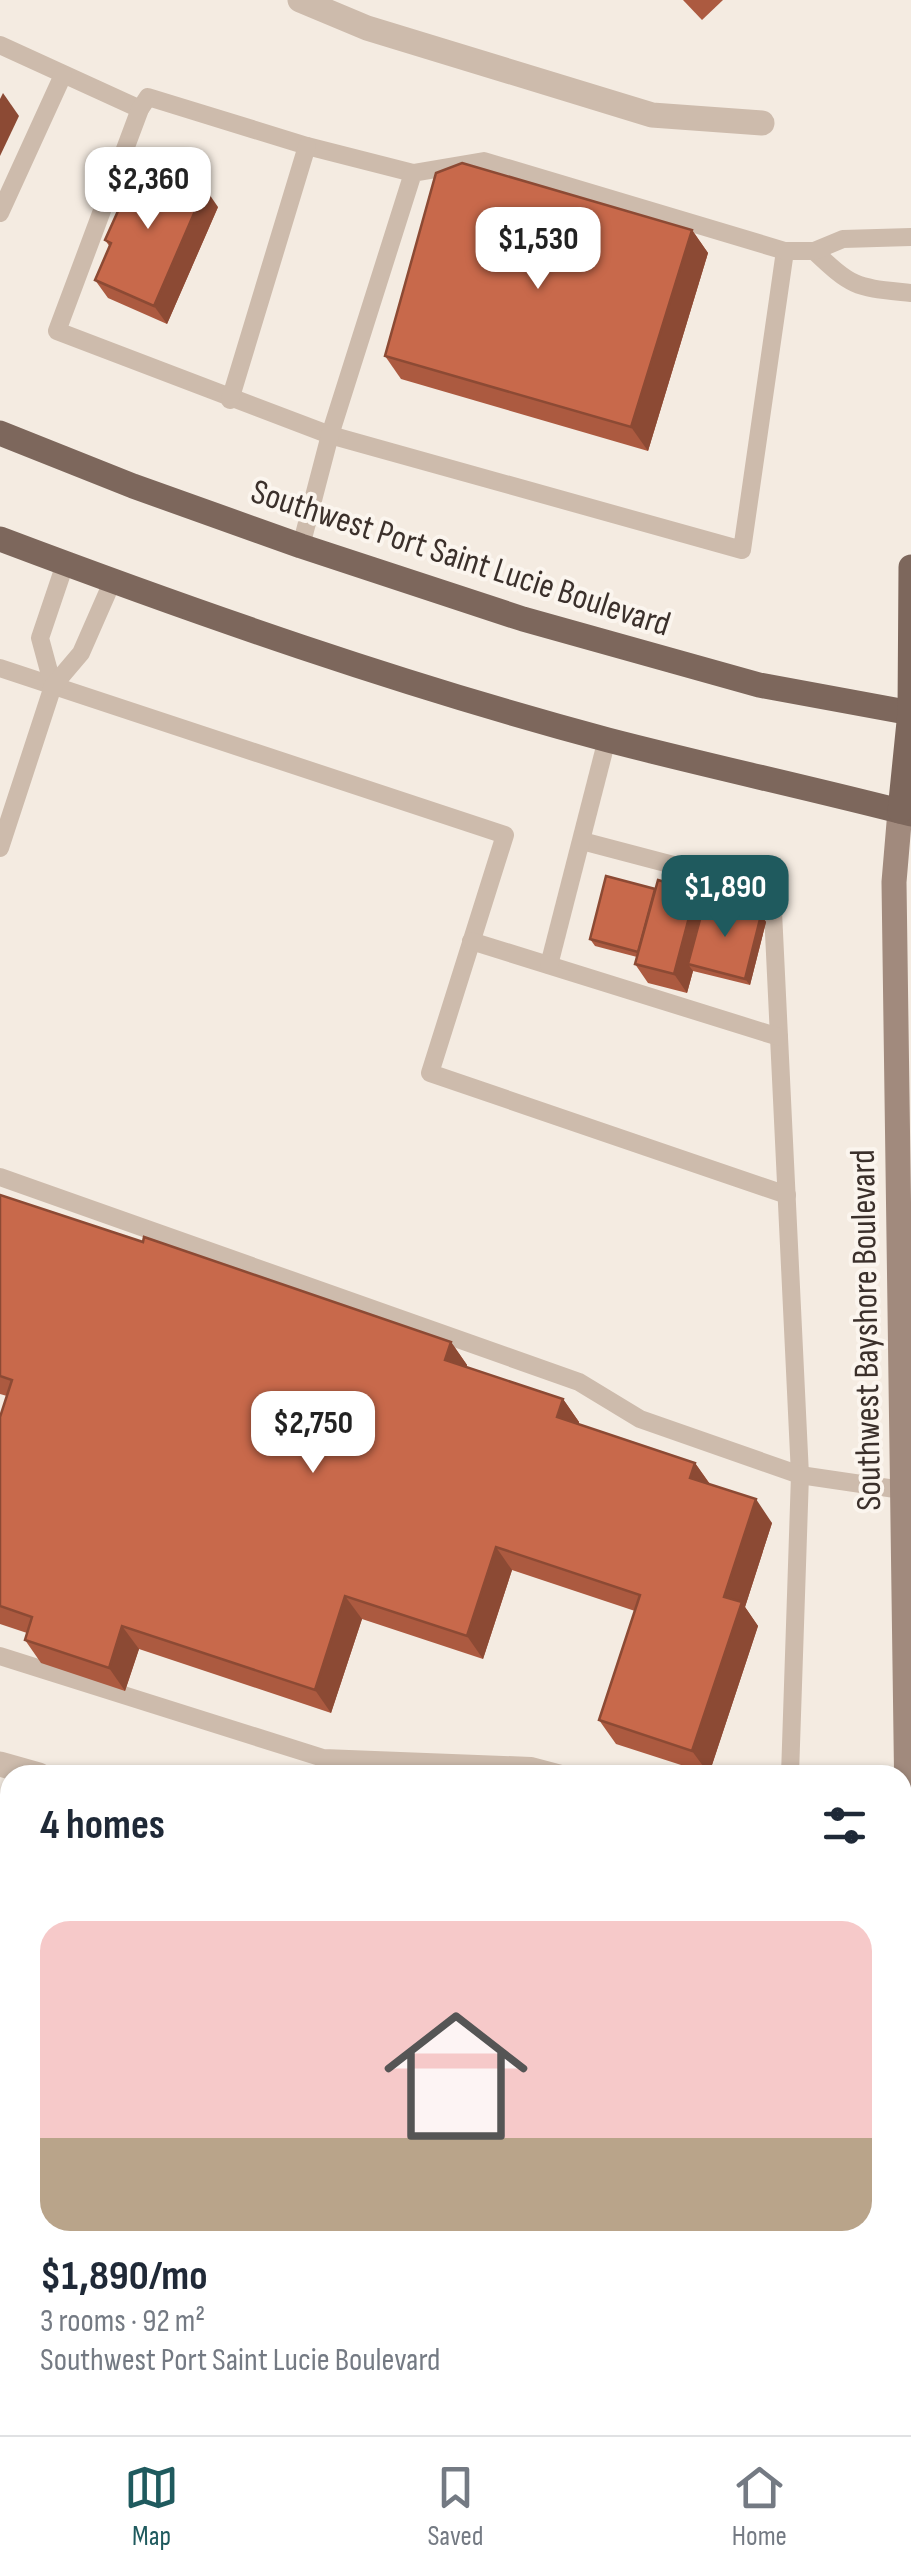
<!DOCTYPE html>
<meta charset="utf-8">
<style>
body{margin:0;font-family:"Sofia Sans Condensed",sans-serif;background:#f2f2f3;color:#1f2937;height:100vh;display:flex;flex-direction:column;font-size:38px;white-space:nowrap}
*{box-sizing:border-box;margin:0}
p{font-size:32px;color:#747a83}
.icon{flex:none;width:55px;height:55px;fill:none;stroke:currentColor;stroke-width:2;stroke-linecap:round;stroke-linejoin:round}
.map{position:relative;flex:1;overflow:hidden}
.panel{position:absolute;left:0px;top:1765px;width:912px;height:670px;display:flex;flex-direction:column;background:#fff;border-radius:30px 30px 0 0;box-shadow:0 2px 8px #0004}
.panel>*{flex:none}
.price{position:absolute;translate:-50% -85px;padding:0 22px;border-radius:20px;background:#fff;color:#222;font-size:32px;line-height:65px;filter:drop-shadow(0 2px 5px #0008)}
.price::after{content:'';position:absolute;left:50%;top:60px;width:30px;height:22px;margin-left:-15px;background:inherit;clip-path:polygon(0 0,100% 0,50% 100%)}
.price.active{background:#1f5a5e;color:#fff}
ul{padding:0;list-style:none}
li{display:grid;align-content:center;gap:20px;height:530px;padding:0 40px}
li span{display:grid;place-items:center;height:310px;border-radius:30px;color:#555}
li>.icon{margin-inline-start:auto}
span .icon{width:180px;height:180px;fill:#fffc;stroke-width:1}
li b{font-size:42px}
h2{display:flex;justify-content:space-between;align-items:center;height:120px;padding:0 40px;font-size:42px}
.menu{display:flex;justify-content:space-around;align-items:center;height:140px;border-top:2px solid #e0e1e3;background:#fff;font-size:28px;color:#747a83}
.menu a{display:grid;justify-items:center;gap:5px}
.menu .active{color:#1f5a5e}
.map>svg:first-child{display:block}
</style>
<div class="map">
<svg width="911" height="2435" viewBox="0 0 911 2435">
<rect width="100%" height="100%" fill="#f4ebe1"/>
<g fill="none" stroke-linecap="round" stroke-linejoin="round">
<!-- lane -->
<g stroke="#cdbbac" stroke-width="18">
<polyline points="0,45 140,109"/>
<polyline points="413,173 307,146 148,97 140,109 57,331 330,435 742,550 785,251"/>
<polyline points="0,213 63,75"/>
<path d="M814 251C854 289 856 287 911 293"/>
<polyline points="230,400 307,146"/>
<polyline points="301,546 330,435 413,173 484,161 785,251 814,251 843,239 911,237"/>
<polyline points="0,668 505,835 430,1073 787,1195"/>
<polyline points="53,686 40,638 65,564"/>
<polyline points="582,841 772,891 800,1475 790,1775"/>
<polyline points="0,848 53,686 81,653 113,580"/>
<polyline points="471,941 779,1037"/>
<polyline points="549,965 607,739"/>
<polyline points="0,1177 579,1382 640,1419 800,1475 902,1490"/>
<polyline points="0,1656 323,1758 531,1766 565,1775"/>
</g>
<!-- street -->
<g stroke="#cdbbac" stroke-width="25">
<polyline points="300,0 367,28 652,115 762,123"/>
<polyline points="0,1764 39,1775"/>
<polyline points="387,2425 387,2435"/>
</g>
<!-- secondary -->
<polyline stroke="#a18a7d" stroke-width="25" points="900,811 894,882 911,2092"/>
<!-- primary -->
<g stroke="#7d675c" stroke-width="25">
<polyline points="0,433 133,486 301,546 523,619 759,685 911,713"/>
<path d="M0 539C199 614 402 685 608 740 708 766 810 788 911 814"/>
<polyline points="900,811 910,712 911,567"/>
</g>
</g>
<!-- wall -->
<g fill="#ac5a40">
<polygon points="683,0 723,0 702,20"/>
<polygon points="218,207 167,324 108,298 95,280 110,247 105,240"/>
<polygon points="692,230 708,253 648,451 401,379 385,356"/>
<polygon points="655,889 696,891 704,902 761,915 766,922 750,985 693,971 687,993 648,983 635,964 637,957 595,946 590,939"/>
<polygon points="0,1195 451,1342 467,1365 467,1367 563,1399 579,1422 579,1424 695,1463 710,1484 772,1523 745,1607 758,1626 709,1774 616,1744 599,1720 635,1611 512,1570 483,1659 362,1619 331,1713 139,1649 125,1691 41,1663 25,1640 27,1633 0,1624 0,1417 7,1396 0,1394"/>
<polygon points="0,2038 5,2046 5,2060 10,2060 10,2142 0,2142"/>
<polygon points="0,2286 10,2287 10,2411 0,2410"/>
</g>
<!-- shaded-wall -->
<g fill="#8c4a34">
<polygon points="3,93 19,116 0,156 0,99"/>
<polygon points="205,188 218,207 167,324 154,306"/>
<polygon points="692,230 708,253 648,451 631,427"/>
<polygon points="696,891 709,909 688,964 693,971 687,993 674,974"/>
<polygon points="761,915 766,922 750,985 745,979"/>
<polygon points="451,1342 467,1365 461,1383 445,1360"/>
<polygon points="563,1399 579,1422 573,1440 557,1417"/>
<polygon points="695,1463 711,1486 690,1478"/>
<polygon points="756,1499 772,1523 745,1607 758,1626 709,1774 692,1751 724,1597"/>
<polygon points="496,1547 512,1570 483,1659 467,1636"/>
<polygon points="345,1596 362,1619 331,1713 315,1690"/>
<polygon points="122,1626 139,1649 125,1691 109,1668"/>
<polygon points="0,1904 6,1913 4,1979 0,1973"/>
<polygon points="0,2038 5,2046 4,2074 0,2067"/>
<rect x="264" y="2425" width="14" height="10"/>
</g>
<!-- building -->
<g fill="#c8694b" stroke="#8c4a34" stroke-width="2.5">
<polygon points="141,160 205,188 154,306 95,280 111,243 105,240"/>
<polygon points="462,163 692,230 631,427 385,356 436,173"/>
<polygon points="606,876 655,889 638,952 590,939"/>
<polygon points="658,880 696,891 674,974 635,964"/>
<polygon points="705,901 761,915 745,979 688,964"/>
<polygon points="0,1195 143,1242 144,1237 451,1342 445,1360 563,1399 557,1417 695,1463 690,1478 756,1499 724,1597 742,1602 692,1751 599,1720 640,1595 496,1547 467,1636 345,1596 315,1690 122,1626 109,1668 25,1640 32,1617 0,1606 0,1417 12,1380 0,1376"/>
<rect x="0" y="2060" width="10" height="69"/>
<polygon points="0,2286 10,2287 10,2393 0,2393"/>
<rect x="177" y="2425" width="87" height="10"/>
</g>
<g text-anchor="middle" stroke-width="8" stroke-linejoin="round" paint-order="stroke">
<!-- street labels -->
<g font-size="35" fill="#3b302b" stroke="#fbf5ee">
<text transform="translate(461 557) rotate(18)" y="12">Southwest Port Saint Lucie Boulevard</text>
<text transform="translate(865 1330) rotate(-91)" y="12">Southwest Bayshore Boulevard</text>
</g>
</g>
</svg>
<b class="price" style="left:148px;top:232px">$2,360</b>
<b class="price" style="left:538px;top:292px">$1,530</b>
<b class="price active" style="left:725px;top:940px">$1,890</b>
<b class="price" style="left:313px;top:1476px">$2,750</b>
<section class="panel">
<h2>4 homes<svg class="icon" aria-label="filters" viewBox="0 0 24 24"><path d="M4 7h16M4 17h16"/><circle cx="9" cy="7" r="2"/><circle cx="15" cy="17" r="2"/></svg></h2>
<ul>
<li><span style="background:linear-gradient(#f6c9c9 70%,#b9a48a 0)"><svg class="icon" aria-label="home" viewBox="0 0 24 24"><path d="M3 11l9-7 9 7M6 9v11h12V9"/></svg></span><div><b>$1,890/mo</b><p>3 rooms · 92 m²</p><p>Southwest Port Saint Lucie Boulevard</p></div></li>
</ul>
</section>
</div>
<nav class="menu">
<a class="active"><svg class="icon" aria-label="map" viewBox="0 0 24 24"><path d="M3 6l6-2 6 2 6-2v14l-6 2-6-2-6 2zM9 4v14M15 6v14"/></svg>Map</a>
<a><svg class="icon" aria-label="saved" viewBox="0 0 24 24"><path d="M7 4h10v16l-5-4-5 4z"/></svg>Saved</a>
<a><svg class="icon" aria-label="home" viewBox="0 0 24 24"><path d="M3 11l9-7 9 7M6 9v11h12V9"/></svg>Home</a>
</nav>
